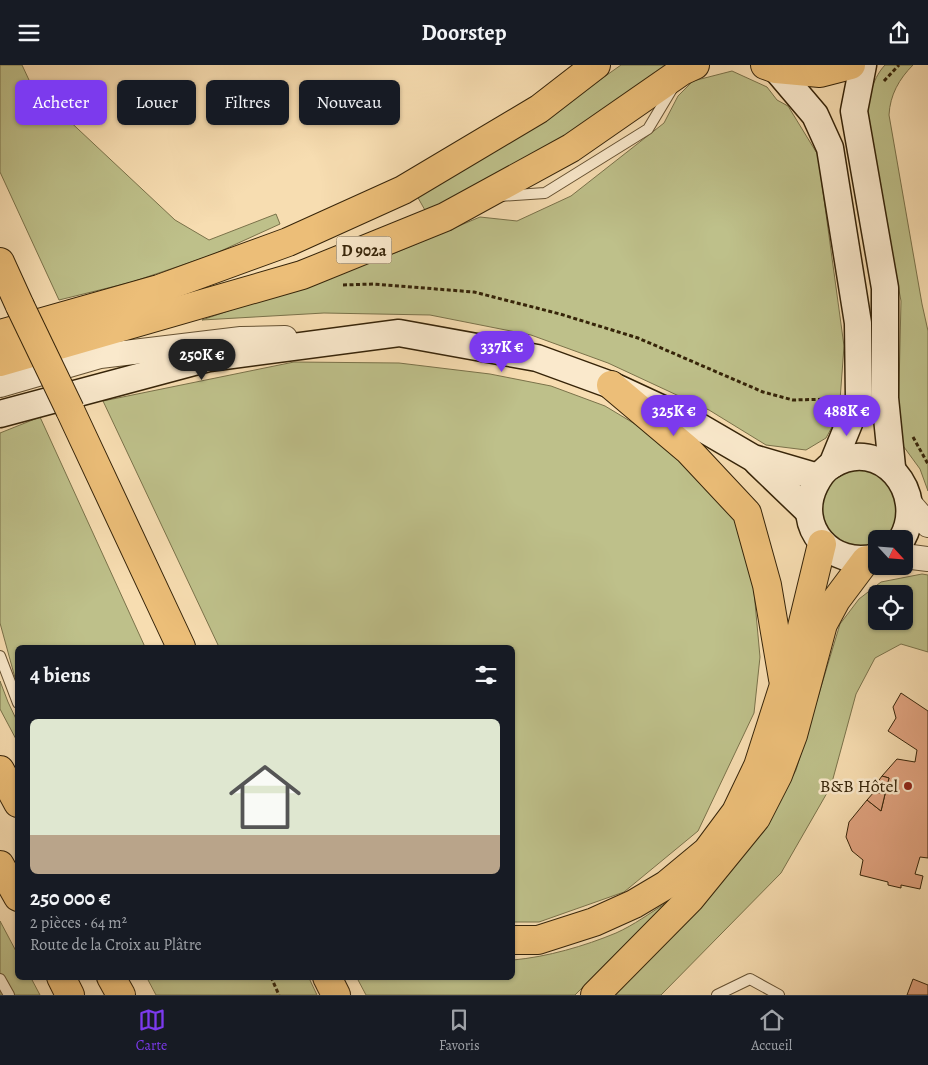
<!DOCTYPE html>
<html lang="fr">
<meta charset="utf-8">
<style>
body{margin:0;font-family:Alegreya,serif;background:#20242c;color:#f1f3f6;height:100vh;display:flex;flex-direction:column;font-size:19px;white-space:nowrap}
*{box-sizing:border-box;margin:0}
p{font-size:16px;color:#9ea1a6}
.icon{flex:none;width:28px;height:28px;fill:none;stroke:currentColor;stroke-width:2;stroke-linecap:round;stroke-linejoin:round}
.map{position:relative;flex:1;overflow:hidden}
.side{position:absolute;left:15px;top:580px;width:500px;height:335px;display:flex;flex-direction:column;background:#171b24;border-radius:8px;box-shadow:0 1px 4px #0004}
.side>*{flex:none}
.top-card{position:absolute;left:15px;top:15px;width:500px;height:45px;display:flex;gap:10px}
.needle{width:32px;rotate:116deg}
.buttons{position:absolute;left:868px;top:465px;display:grid;gap:10px}
.buttons a{display:grid;place-items:center;width:45px;height:45px;border-radius:8px;background:#171b24;box-shadow:0 1px 4px #0004;font-size:25px}
.price{position:absolute;translate:-50% -42px;padding:0 11px;border-radius:18px;background:#7c3aed;color:#fff;font-size:16px;line-height:32px;filter:drop-shadow(0 1px 2px #0008)}
.price::after{content:'';position:absolute;left:50%;top:30px;width:15px;height:11px;margin-left:-8px;background:inherit;clip-path:polygon(0 0,100% 0,50% 100%)}
.price.on{background:#222;color:#fff}
ul{padding:0;list-style:none}
li{display:grid;align-content:center;gap:10px;height:265px;padding:0 15px}
li span{display:grid;place-items:center;height:155px;border-radius:8px;color:#555}
li>.icon{margin-inline-start:auto}
span .icon{width:90px;height:90px;fill:#fffc;stroke-width:1}
li b{font-size:21px}
h2{display:flex;justify-content:space-between;align-items:center;height:60px;padding:0 15px;font-size:21px}
.tag{padding:0 18px;border-radius:8px;background:#171b24;box-shadow:0 1px 4px #0004;font-size:18px;line-height:45px}
.tag.on{background:#7c3aed;color:#fff}
header{display:flex;justify-content:space-between;align-items:center;height:65px;padding:0 15px;background:#171b24;font-size:22px;font-weight:700}
.menu{display:flex;justify-content:space-around;align-items:center;height:70px;border-top:1px solid #363941;background:#171b24;font-size:14px;color:#9ea1a6}
.menu a{display:grid;justify-items:center;gap:2px}
.menu .on{color:#7c3aed}
.map>svg:first-child{display:block}
</style>
<header><svg class="icon" aria-label="menu" viewBox="0 0 24 24"><path d="M4 6h16M4 12h16M4 18h16"/></svg>Doorstep<svg class="icon" aria-label="share" viewBox="0 0 24 24"><path d="M12 15V3M7 8l5-5 5 5M5 13v7h14v-7"/></svg></header>
<div class="map">
<svg width="928" height="930" viewBox="0 0 928 930">
<rect width="100%" height="100%" fill="#f7ddb1"/>
<filter id="stains"><feTurbulence type="fractalNoise" baseFrequency=".004" numOctaves="4"/><feColorMatrix values="0 0 0 0 .2 0 0 0 0 .09 0 0 0 0 .02 0 0 0 .5 -.17"/></filter>
<radialGradient id="worn" r=".72"><stop offset=".6" stop-color="#630" stop-opacity="0"/><stop offset="1" stop-color="#630" stop-opacity=".3"/></radialGradient>
<!-- green -->
<g fill="#bec08a" stroke="#7a724a" fill-rule="evenodd">
<polygon points="0,0 22,0 29,15 46,34 175,155 209,175 276,149 280,159 212,190 132,217 59,235 0,107"/>
<polygon points="621,0 675,0 584,60 426,147 417,131 553,48"/>
<path d="M885 0H913C899 14 890 30 889 50L922 239 928 266V426L920 404 901 378 898 364 901 236 868 57C867 38 871 15 885 0Z"/>
<polygon points="732,6 767,22 777,35 788,41 818,90 844,281 839,349 826,373 806,385 766,380 709,345 608,298 531,270 430,250 324,248 202,255 390,190 480,152 517,156 571,131 664,58 678,31 693,16"/>
<polygon points="294,297 399,298 490,309 551,321 605,341 640,362 701,410 737,451 752,505 760,592 754,648 698,766 624,827 539,857 513,857 512,582 219,582 103,336"/>
<polygon points="40,352 145,582 18,582 17,620 0,558 0,368"/>
<polygon points="872,401 902,431 891,474 876,474 876,483 850,485 823,465 819,432 839,406"/>
<path d="M922 509 928 510V587L901 579 875 593 856 629 831 721 781 808 661 930H610L770 755 796 705 840 559 859 534 881 517ZM876 529H904V556H876Z"/>
<polygon points="0,616 8,637 17,656 17,676 0,644"/>
<path d="M666 838 575 930H366L357 913 512 912 513 895C547 892 585 881 616 868 634 860 650 848 666 838Z"/>
<polygon points="0,856 17,888 18,912 31,913 40,930 0,930"/>
<polygon points="147,913 309,913 317,930 156,930"/>
</g>
<!-- building -->
<g fill="#e2a481" stroke="#362409">
<polygon points="901,628 928,646 928,793 920,792 915,809 923,811 920,824 901,820 901,823 888,820 888,817 860,810 863,795 852,786 846,772 849,757 867,735 881,746 889,713 882,711 897,694 915,697 917,685 888,666 896,653 893,642"/>
<polygon points="882,711 889,713 885,729 871,726"/>
<polygon points="874,727 885,729 881,746 867,735"/>
<polygon points="913,914 928,920 928,930 907,930"/>
</g>
<g fill="none" stroke-linecap="round" stroke-linejoin="round">
<defs>
<g id="service">
<polyline points="500,131 545,128 648,64 672,24"/>
<polyline points="0,591 18,638"/>
<polyline points="0,914 9,930"/>
<polyline points="717,930 750,914 779,930"/>
</g>
<g id="tertiary">
<polyline points="0,320 100,291 241,274 285,273"/>
<polyline points="912,441 928,460"/>
<polyline points="904,491 928,494"/>
</g>
<g id="secondary">
<polyline points="863,0 854,46 885,223 885,333 892,402"/>
<polyline points="776,4 815,50 830,83 858,258 859,334 832,400"/>
<polyline points="0,349 209,293 399,268 537,293 611,320 693,358 753,393 818,412"/>
<polyline points="757,397 808,446"/>
<path d="M876 492C832 504 794 462 815 420 819 412 824 404 832 400 881 370 928 428 902 474"/>
</g>
<g id="primary">
<polyline points="765,0 776,4 820,8 851,0"/>
<polyline points="0,269 159,224 288,177 403,125 539,44 596,0"/>
<polyline points="0,297 302,210 445,152 571,83 682,6 695,0"/>
</g>
<g id="motorway">
<polyline points="0,197 20,241"/>
<polyline points="611,320 688,385 747,448 767,520 783,614"/>
<polyline points="70,345 181,582"/>
<polyline points="0,705 18,738"/>
<polyline points="0,800 18,832"/>
<polyline points="512,875 538,875 594,857 634,839 666,820 707,786 736,747 758,701 800,570 822,479"/>
<polyline points="61,912 70,930"/>
<polyline points="111,912 121,930"/>
<polyline points="327,912 336,930"/>
<polyline points="595,930 690,834 756,753 778,710 793,670 823,559 836,535 866,495"/>
</g>
</defs>
<!-- service casing -->
<use href="#service" stroke="#665233" stroke-width="12"/>
<!-- tertiary casing -->
<use href="#tertiary" stroke="#665233" stroke-width="26"/>
<!-- secondary casing -->
<use href="#secondary" stroke="#362409" stroke-width="29"/>
<!-- primary casing -->
<use href="#primary" stroke="#362409" stroke-width="30"/>
<!-- motorway casing -->
<use href="#motorway" stroke="#362409" stroke-width="30"/>
<!-- path -->
<g stroke="#362409" stroke-width="3" stroke-dasharray="4 2.5" stroke-linecap="butt">
<polyline points="884,16 899,0"/>
<polyline points="343,220 373,219 474,227 560,249 638,273 763,327 793,335 835,334"/>
<polyline points="913,372 928,399"/>
<polyline points="271,912 279,930"/>
</g>
<!-- service -->
<use href="#service" stroke="#fae9cc" stroke-width="10"/>
<!-- tertiary -->
<use href="#tertiary" stroke="#fae9cc" stroke-width="24"/>
<!-- secondary -->
<use href="#secondary" stroke="#fae9cc" stroke-width="26"/>
<!-- primary -->
<use href="#primary" stroke="#ecbe78" stroke-width="28"/>
<!-- motorway -->
<use href="#motorway" stroke="#ecbe78" stroke-width="28"/>
<defs>
<polyline id="motorway-bridge" points="20,241 70,345"/>
</defs>
<!-- motorway-bridge casing -->
<use href="#motorway-bridge" stroke="#362409" stroke-width="30" stroke-linecap="butt"/>
<!-- motorway-bridge -->
<use href="#motorway-bridge" stroke="#ecbe78" stroke-width="28"/>
</g>
<!-- markers -->
<circle fill="#8f2418" stroke="#fae9cc" stroke-width="2" cx="908" cy="721" r="5"/>
<g text-anchor="middle" stroke-width="5" stroke-linejoin="round" paint-order="stroke">
<!-- shield labels -->
<rect fill="#fae9cc" stroke="#715f44" stroke-width="1" x="336.5" y="171.5" width="55" height="27" rx="4"/>
<g font-size="16" font-weight="bold" fill="#362409">
<text x="364" y="191">D 902a</text>
</g>
<!-- poi labels -->
<g font-size="18" fill="#362409" stroke="#fae9cc" text-anchor="end">
<text x="898" y="727">B&amp;B Hôtel</text>
</g>
</g>
<rect width="100%" height="100%" filter="url(#stains)"/>
<rect width="100%" height="100%" fill="url(#worn)"/>
</svg>
<div class="buttons">
<a><svg class="needle" viewBox="-14 -14 28 28"><path d="M0-13l5 13h-10z" fill="#e53935"/><path d="M0 13l5-13h-10z" fill="#9ea1a6"/></svg></a>
<a><svg class="icon" aria-label="locate" viewBox="0 0 24 24"><circle cx="12" cy="12" r="6"/><path d="M12 2v4M12 18v4M2 12h4M18 12h4"/></svg></a>
</div>
<b class="price" style="left:502px;top:308px">337K €</b>
<b class="price on" style="left:202px;top:316px">250K €</b>
<b class="price" style="left:674px;top:372px">325K €</b>
<b class="price" style="left:847px;top:372px">488K €</b>
<div class="top-card">
<a class="tag on">Acheter</a>
<a class="tag">Louer</a>
<a class="tag">Filtres</a>
<a class="tag">Nouveau</a>
</div>
<section class="side">
<h2>4 biens<svg class="icon" aria-label="filters" viewBox="0 0 24 24"><path d="M4 7h16M4 17h16"/><circle cx="9" cy="7" r="2"/><circle cx="15" cy="17" r="2"/></svg></h2>
<ul>
<li><span style="background:linear-gradient(#dfe7d0 75%,#b9a48a 0)"><svg class="icon" aria-label="home" viewBox="0 0 24 24"><path d="M3 11l9-7 9 7M6 9v11h12V9"/></svg></span><div><b>250 000 €</b><p>2 pièces · 64 m²</p><p>Route de la Croix au Plâtre</p></div></li>
</ul>
</section>
</div>
<nav class="menu">
<a class="on"><svg class="icon" aria-label="map" viewBox="0 0 24 24"><path d="M3 6l6-2 6 2 6-2v14l-6 2-6-2-6 2zM9 4v14M15 6v14"/></svg>Carte</a>
<a><svg class="icon" aria-label="saved" viewBox="0 0 24 24"><path d="M7 4h10v16l-5-4-5 4z"/></svg>Favoris</a>
<a><svg class="icon" aria-label="home" viewBox="0 0 24 24"><path d="M3 11l9-7 9 7M6 9v11h12V9"/></svg>Accueil</a>
</nav>
